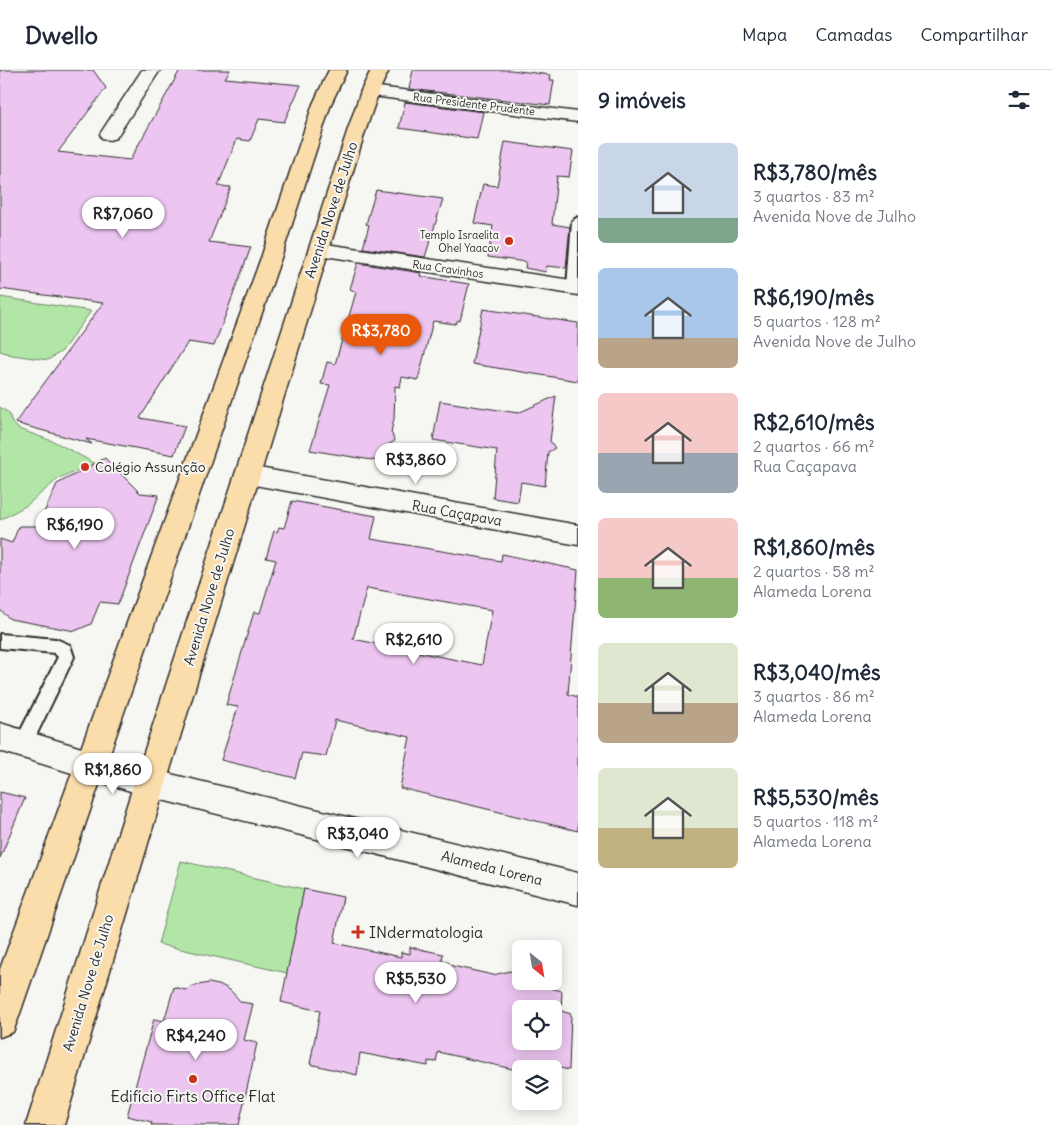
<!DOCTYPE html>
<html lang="pt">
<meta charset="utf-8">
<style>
body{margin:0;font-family:Delius,sans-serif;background:#f6f6f7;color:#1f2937;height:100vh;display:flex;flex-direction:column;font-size:19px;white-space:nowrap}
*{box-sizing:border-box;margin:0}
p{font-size:16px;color:#747a83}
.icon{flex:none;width:28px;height:28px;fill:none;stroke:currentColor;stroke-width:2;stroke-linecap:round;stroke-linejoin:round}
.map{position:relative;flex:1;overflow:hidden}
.side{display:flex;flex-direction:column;background:#fff;width:475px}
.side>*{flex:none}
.needle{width:32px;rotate:150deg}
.tools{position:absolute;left:512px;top:870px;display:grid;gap:10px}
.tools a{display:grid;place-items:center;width:50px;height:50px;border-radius:8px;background:#fff;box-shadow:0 2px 12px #0003;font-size:25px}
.price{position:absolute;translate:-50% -42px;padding:0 11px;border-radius:18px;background:#fff;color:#222;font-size:16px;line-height:32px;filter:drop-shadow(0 1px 2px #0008)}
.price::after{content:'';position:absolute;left:50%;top:30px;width:15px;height:11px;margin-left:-8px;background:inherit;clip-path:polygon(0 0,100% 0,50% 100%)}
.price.current{background:#ea580c;color:#fff}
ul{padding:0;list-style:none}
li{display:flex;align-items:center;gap:15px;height:125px;padding:0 20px}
li span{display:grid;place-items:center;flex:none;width:140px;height:100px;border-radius:8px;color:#555}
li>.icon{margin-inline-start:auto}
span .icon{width:60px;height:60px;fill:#fffc;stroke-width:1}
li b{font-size:21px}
h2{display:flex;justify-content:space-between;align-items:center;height:60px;padding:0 20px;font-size:21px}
header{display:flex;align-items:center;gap:30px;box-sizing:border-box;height:70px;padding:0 25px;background:#fff;border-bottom:1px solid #e0e1e3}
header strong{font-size:24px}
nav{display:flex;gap:28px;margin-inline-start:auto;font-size:18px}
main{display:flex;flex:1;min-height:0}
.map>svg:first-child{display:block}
</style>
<header>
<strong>Dwello</strong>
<nav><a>Mapa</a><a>Camadas</a><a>Compartilhar</a></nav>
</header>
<main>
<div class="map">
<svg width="578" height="1055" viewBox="0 0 578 1055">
<rect width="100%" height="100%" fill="#f6f6f2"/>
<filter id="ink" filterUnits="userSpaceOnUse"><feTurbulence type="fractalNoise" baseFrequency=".02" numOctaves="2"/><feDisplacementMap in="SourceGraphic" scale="10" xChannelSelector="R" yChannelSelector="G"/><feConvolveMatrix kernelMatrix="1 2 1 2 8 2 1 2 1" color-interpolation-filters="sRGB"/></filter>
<g filter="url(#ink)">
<!-- green -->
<g fill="#b2e6a7" stroke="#6e8869">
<polygon points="0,227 91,241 62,281 48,290 12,285 0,281"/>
<polygon points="0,337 9,343 12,353 19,359 55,372 107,400 90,396 70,403 58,409 27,435 0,450"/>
<polygon points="181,791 304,819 287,903 158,874"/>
</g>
<!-- building -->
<g fill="#ecc6f0" stroke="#2b2b2b" fill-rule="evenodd">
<polygon points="0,0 93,0 106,18 58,82 130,90 180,0 230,0 225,8 301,15 284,52 259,49 250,71 237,69 218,116 231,117 209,172 251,177 214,276 188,272 140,348 185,356 174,385 86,369 92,374 15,353 103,233 0,219"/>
<polygon points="413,0 511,0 551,5 550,10 554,10 550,35 409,19"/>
<polygon points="405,32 483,42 477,69 399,58"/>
<polygon points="505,72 573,81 569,107 557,106 552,154 570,157 566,198 547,196 546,202 525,198 526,192 488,187 493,156 474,153 483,114 497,116"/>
<polygon points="376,120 443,129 425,187 363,178 369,155 366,154"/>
<polygon points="358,193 421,203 420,206 469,214 460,251 458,250 455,254 433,251 418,310 402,307 400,317 395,316 394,349 391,362 395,371 388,375 384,392 310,380 330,315 321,314 327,292 335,294 356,222 350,219"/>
<polygon points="483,239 578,253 578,311 472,294"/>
<polygon points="556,326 550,371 555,378 548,382 545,416 521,412 518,432 493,428 497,380 433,370 440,331 518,343"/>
<polygon points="105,388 140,423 159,425 118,534 100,532 91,554 75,561 10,549 0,540 0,469 12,473 19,456 38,456 57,414"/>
<path d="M292 431 376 446 371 469 501 491 502 484 578 500 568 624 578 627V761L400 718 410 667 335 650 326 686 302 683 295 708 221 690 238 637 226 635 254 542 260 543 276 490 266 488 274 461 277 462 279 457 284 458ZM367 518 492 540 482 595 353 569Z"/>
<polygon points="0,722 25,728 0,788"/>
<path d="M304 819 343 827 334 873 401 887V882L410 884V877L443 884 442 891 449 893 448 895 493 905 510 901 521 904V911H538L550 918 562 921 561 941 571 944 569 1000 556 997V1008H554V999H521V1001L438 982 436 992 428 991V996L360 983 357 1005 310 994 320 941 281 932ZM521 939H554V971H521Z"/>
<polygon points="209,913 223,916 230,920 241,932 253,934 244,970 257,973 239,1055 151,1055 152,1052 127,1046 154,949 164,951 174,917 186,920 193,916"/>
</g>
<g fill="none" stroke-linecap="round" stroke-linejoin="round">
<defs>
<g id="service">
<polygon points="578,147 578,219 573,221 567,217 572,151"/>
<polygon points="0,564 56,569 70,575 74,587 29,680 23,682 17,680 14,674 58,587 54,583 0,578"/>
</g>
<g id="minor">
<polygon points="142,0 160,0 116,68 109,70 102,68 100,64"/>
<polygon points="370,16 578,42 578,52 364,25 361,21 364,17"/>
<polygon points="319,173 578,211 578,225 312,184 309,179 312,174"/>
<polygon points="248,396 578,455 578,475 239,412 235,405 239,398"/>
<polygon points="0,653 150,699 578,803 578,835 150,727 0,681"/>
</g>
<g id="primary">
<polygon points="329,0 347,0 331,34 282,185 18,949 13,962 0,967 0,899 262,185 313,34"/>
<polygon points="371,0 389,0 379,21 364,65 166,713 64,1055 26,1055 134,713 346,65 361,21"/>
</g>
</defs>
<!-- service casing -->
<use href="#service" stroke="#2b2b2b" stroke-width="4"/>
<!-- minor casing -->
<use href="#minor" stroke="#2b2b2b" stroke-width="3"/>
<!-- primary casing -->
<use href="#primary" stroke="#2b2b2b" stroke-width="3"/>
<!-- service -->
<use href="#service" fill="#f6f6f2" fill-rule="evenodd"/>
<!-- minor -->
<use href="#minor" fill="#f6f6f2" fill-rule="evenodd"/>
<!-- primary -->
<use href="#primary" fill="#fbddab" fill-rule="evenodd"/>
</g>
</g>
<!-- markers -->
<g fill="#c8321e" stroke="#f6f6f2" stroke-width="2">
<circle cx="509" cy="171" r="5"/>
<circle cx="85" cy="397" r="5"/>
<path d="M355.5 854.5h5v5h5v5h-5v5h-5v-5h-5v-5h5z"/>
<circle cx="193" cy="1009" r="5"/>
</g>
<g text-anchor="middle" stroke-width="4" stroke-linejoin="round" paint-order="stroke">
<!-- far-street labels -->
<g font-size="11" fill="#2b2b2b" stroke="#f6f6f2">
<text transform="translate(474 34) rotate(7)" y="4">Rua Presidente Prudente</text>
<text transform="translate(448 199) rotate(8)" y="4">Rua Cravinhos</text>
</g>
<!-- far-poi labels -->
<g font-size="11" fill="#2b2b2b" stroke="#f6f6f2" text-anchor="end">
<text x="499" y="169">Templo Israelita<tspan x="499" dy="13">Ohel Yaacov</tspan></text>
</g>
<!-- street labels -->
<g font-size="14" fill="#2b2b2b" stroke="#f6f6f2">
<text transform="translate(331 140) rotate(-72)" y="5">Avenida Nove de Julho</text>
<text transform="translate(457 443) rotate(10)" y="5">Rua Caçapava</text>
<text transform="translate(209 527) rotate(-73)" y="5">Avenida Nove de Julho</text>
<text transform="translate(492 798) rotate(14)" y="5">Alameda Lorena</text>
<text transform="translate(88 913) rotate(-73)" y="5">Avenida Nove de Julho</text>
</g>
<!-- poi labels -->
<g font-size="14" fill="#2b2b2b" stroke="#f6f6f2" text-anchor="start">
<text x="95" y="402">Colégio Assunção</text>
</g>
<!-- near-poi labels -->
<g font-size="16" fill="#2b2b2b" stroke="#f6f6f2" text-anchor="start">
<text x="369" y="868">INdermatologia</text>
<text x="193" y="1032" text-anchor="middle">Edifício Firts Office Flat</text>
</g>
</g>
</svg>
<div class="tools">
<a><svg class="needle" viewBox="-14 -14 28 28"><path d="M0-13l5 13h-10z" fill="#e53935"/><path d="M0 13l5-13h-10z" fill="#747a83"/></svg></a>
<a><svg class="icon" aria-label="locate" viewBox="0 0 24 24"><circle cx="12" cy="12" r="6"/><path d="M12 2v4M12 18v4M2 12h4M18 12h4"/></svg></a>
<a><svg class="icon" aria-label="layers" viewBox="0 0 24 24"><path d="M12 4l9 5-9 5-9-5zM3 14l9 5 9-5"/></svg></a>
</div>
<b class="price" style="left:123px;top:169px">R$7,060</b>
<b class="price current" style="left:381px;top:286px">R$3,780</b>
<b class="price" style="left:416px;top:415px">R$3,860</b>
<b class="price" style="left:75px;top:480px">R$6,190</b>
<b class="price" style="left:414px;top:595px">R$2,610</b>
<b class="price" style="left:113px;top:725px">R$1,860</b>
<b class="price" style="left:358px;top:789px">R$3,040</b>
<b class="price" style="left:416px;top:934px">R$5,530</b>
<b class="price" style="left:196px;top:991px">R$4,240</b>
</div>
<section class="side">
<h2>9 imóveis<svg class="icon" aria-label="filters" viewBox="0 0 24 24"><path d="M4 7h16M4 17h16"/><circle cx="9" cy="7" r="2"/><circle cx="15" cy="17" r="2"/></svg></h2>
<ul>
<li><span style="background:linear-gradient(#c9d6e8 75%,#7fa58c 0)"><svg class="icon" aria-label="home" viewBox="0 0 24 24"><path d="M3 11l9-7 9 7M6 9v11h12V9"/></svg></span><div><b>R$3,780/mês</b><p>3 quartos · 83 m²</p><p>Avenida Nove de Julho</p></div></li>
<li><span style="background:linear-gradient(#a9c7e8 70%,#b9a48a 0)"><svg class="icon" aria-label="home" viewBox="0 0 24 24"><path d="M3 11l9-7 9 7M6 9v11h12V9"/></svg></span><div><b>R$6,190/mês</b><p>5 quartos · 128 m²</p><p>Avenida Nove de Julho</p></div></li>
<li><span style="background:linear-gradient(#f6c9c9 60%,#9aa5b1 0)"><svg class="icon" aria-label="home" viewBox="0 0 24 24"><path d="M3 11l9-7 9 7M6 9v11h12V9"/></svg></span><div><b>R$2,610/mês</b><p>2 quartos · 66 m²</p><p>Rua Caçapava</p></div></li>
<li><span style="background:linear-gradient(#f6c9c9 60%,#8fb573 0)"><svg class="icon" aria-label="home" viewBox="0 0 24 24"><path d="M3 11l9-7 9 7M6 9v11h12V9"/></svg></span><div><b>R$1,860/mês</b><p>2 quartos · 58 m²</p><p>Alameda Lorena</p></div></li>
<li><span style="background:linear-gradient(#dfe7d0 60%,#b9a48a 0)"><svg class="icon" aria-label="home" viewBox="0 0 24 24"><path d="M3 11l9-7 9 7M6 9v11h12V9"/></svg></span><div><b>R$3,040/mês</b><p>3 quartos · 86 m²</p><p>Alameda Lorena</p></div></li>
<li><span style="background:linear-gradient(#dfe7d0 60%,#c2b280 0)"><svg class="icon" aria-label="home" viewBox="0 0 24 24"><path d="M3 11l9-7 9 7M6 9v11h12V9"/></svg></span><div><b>R$5,530/mês</b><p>5 quartos · 118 m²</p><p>Alameda Lorena</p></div></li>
</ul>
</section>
</main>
